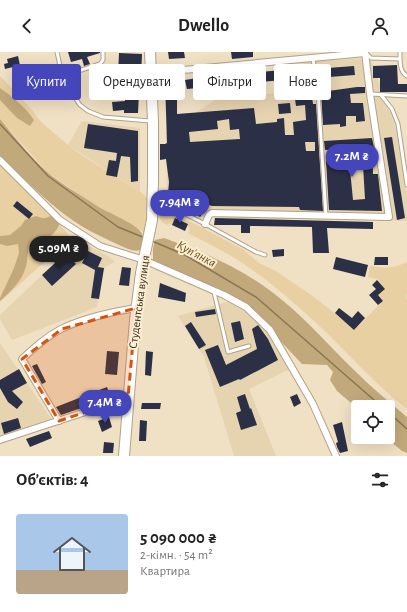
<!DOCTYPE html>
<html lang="uk">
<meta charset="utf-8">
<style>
body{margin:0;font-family:"Alegreya Sans",sans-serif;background:#f2f2f2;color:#222;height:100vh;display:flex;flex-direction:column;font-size:15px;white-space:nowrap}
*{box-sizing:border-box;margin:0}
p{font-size:13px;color:#767676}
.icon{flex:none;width:22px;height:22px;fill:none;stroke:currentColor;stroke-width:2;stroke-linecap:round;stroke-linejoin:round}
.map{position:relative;height:404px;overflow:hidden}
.sheet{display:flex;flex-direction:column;background:#fff;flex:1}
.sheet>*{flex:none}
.guide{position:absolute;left:12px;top:12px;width:383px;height:36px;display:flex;gap:8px}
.tools{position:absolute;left:351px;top:348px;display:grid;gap:8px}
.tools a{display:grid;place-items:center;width:44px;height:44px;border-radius:4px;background:#fff;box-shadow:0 4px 16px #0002;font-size:20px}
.price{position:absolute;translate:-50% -34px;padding:0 9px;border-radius:14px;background:#4546bb;color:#fff;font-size:13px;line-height:26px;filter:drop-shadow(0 1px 2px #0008)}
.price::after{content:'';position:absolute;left:50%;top:24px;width:12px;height:9px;margin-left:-6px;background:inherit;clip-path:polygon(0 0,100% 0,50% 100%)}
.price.on{background:#222;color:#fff}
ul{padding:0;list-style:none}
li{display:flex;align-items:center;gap:12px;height:100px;padding:0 16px}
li+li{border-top:1px solid #e0e0e0}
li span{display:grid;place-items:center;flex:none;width:112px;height:80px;border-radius:4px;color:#555}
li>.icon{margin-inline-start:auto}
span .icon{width:48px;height:48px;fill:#fffc;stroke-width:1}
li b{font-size:17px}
h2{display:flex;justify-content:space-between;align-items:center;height:48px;padding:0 16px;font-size:17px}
.tag{padding:0 14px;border-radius:4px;background:#fff;box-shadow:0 4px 16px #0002;font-size:14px;line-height:36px}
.tag.on{background:#4546bb;color:#fff}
header{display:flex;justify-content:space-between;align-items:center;height:52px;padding:0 16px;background:#fff;font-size:18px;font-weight:600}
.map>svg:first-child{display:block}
</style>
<header><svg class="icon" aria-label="back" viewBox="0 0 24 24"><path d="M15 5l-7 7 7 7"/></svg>Dwello<svg class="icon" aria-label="person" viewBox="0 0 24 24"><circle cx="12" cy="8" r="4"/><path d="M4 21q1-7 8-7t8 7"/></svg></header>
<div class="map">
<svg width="407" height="404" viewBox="0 0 407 404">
<rect width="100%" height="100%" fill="#f0e0c4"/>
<!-- built -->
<g fill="#e6d3b0">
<polygon points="370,6 397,79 407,142 407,169 200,165 167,142 166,80 179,79 182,70 216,47 305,38 304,11 316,9"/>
<polygon points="82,69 140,76 140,140 68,93"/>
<polygon points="78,189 108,204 115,210 105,215 97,255 12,288 0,267 0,263"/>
<polygon points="233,248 270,278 292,316 249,337 276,404 234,404 204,305 178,264"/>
<polygon points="0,291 52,368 22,379 0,384"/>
</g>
<!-- green -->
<g fill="#e9d0a2">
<polygon points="0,24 33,59 41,70 68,93 80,102 140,140 149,147 144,183 141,178 125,169 102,158 47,120 0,67"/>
<polygon points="0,108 52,163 71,186 0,250"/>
<path d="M159 155 193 171 244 198 259 211 276 219 314 245 346 270 354 278 383 249 378 243 385 237 377 227 368 225 370 214C385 216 392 217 407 210V241L406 246 407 248V357C373 331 346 298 314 269 292 249 269 229 244 212 226 200 207 191 188 181L190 176 187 174 188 172 175 166 172 173 169 172 168 173 163 171 157 163Z"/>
</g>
<!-- forest -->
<g fill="#c2a97b">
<path d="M0 36C13 45 25 55 34 68L30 74 17 66 0 48Z"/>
<path d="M0 67C15 85 29 104 47 120 61 132 81 143 97 154 107 161 143 173 143 185 144 206 131 198 119 193 107 187 95 182 83 175 53 157 26 128 0 104Z"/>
<path d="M52 163 60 171C53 187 43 189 29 195 27 202 28 211 25 217 22 229 9 241 0 249V246L14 216 19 201 18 192 7 194 0 192V184L10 183 21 174 25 168 36 164C43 167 46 167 52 163Z"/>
<path d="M164 186C206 201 248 219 282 248 308 269 330 295 354 318 371 335 389 350 407 365V401L402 399 385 385H388V355H358V357L337 339 330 328 333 320 327 313 302 312 270 278 246 255 153 212V197L155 188Z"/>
</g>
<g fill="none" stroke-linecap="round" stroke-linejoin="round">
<!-- stream -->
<g stroke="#897553" stroke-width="1.5">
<polyline points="0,72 48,124 118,175 145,186"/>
<polyline points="152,189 185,203 256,245 382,355"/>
<polyline points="388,360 407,377"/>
</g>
</g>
<!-- building -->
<g fill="#2c3046" fill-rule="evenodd">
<polygon points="68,0 100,0 100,1 87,5 90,12 84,14 82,7 71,10"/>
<polygon points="168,0 184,0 185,6 169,7"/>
<polygon points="231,0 253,0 253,5 232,7"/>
<polygon points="119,1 142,2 141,25 118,24"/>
<polygon points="18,4 23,27 16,29 13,15 5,17 4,12 8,11 7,7"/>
<polygon points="397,13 398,32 407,32 407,40 380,40 380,26 373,26 373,14"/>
<polygon points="354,14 355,23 329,25 328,16"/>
<polygon points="306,16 307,26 247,31 247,21"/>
<polygon points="217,24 218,34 207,35 205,25"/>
<polygon points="197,26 198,36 187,37 185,28"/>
<path d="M172 28 173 45H177V62L254 56 256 72 277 70V67L284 66 285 83H294L293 70 306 68 305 53 296 54 295 47 312 45 313 52H316L323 159 300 158 299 155 212 154 209 153 200 165 168 142 169 130 166 107 160 108V92H165L167 91 165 29ZM229 67 230 78 239 77 240 87 190 90 189 80 218 77 217 69ZM305 90H315V99H306Z"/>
<polygon points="357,35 365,35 365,41 350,42 351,51 363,51 365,69 356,70 356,64 346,64 346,74 340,75 340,72 323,73 321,40"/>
<polygon points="125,39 139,40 138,61 124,61 124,58 113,59 112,50 125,49"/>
<polygon points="290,51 291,61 279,62 278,52"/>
<polygon points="88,72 138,79 138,129 131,130 130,105 121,104 117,125 106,123 109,108 116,109 117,101 84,96"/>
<polygon points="392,85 405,166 397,168 384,86"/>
<polygon points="372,86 374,95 372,95 373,122 378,122 382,159 329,158 326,109 349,107 353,148 365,147 362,96 325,98 324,89"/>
<polygon points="17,149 33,162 29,167 13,154"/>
<polygon points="175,166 188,172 185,179 172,173"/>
<polygon points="215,166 373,170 373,177 327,176 329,201 313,201 312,175 250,174 250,181 241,181 241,173 214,173"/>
<polygon points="284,197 284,204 273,205 272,198"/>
<polygon points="88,199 102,206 98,215 104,216 99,247 91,246 95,218 82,211"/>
<polygon points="66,201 76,212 52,234 42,223"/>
<polygon points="336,205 368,213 365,225 333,217"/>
<polygon points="375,205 388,205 388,213 374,213"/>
<polygon points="122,215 131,216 129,234 119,233"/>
<polygon points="377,228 385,237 378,243 383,249 378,253 369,243 376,237 372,233"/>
<polygon points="160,231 186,241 185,250 158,245"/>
<polygon points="339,256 352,266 358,259 365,266 354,278 335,261"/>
<polygon points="215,257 216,262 196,265 195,260"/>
<polygon points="240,269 244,287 235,290 231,271"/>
<polygon points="191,270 206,293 199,297 185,274"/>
<polygon points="258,273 268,287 278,308 240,328 239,327 220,335 205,298 218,293 226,313 257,297 252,277"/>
<polygon points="107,299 119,300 117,323 105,322"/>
<polygon points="146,299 153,300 151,324 145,323"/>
<polygon points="37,312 46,330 42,332 32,314"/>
<polygon points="19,317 27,331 12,339 23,350 17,357 8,350 0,336 0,328"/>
<polygon points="107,335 111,346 61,363 56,355"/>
<polygon points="245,342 250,357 251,356 257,373 241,378 236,361 241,359 237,345"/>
<polygon points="297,342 301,351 294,355 290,345"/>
<polygon points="142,351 161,351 160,357 141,357"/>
<polygon points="109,365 112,375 102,380 98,369"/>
<polygon points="18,366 21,376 4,382 1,371"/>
<polygon points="140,368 147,369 146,389 139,389"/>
<polygon points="342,370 348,399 340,401 337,395 336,391 338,390 333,373"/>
<polygon points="49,379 52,386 30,395 26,387"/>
<polygon points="104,390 114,391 113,401 103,401"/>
</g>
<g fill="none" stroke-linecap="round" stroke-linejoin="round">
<defs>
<g id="lane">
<polyline points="57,0 63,28 80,53 88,59 103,65 150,69"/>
<path d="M400 0C400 8 399 20 407 24"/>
<polyline points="367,2 371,6 400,7"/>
<polyline points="313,7 318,39 326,164"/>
<path d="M68 33C67 27 68 24 72 21L100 12 103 8V0"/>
<polyline points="371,42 407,44"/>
<polyline points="381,43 392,57 398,72 407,133"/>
<polyline points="154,146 205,172 256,200 265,203"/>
<polyline points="214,240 228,300 249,294"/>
</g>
<g id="street">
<polyline points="151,21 365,1"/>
<polyline points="0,108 60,168 100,194 144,208 224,243 246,255 270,278 313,352 336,404"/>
<polyline points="205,172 209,163 212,161 389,165 370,42 365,0"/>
<path d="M59 369 22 307C34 296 46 285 61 277 84 266 111 260 136 256"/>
<polyline points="0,388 128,346"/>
</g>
<polyline id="primary" points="124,404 135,268 141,221 152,168 153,128 153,69 150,0"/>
</defs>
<!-- lane casing -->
<use href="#lane" stroke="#b1a288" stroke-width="5"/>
<!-- street casing -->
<use href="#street" stroke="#b1a288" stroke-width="8"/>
<!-- primary casing -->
<use href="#primary" stroke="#b1a288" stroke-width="12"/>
<!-- lane -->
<use href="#lane" stroke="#fff" stroke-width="3"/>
<!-- street -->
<use href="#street" stroke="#fff" stroke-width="6"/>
<!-- primary -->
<use href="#primary" stroke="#fff" stroke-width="10"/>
</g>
<!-- marked area -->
<path fill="#d6550e" fill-opacity="0.2" stroke="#d6550e" stroke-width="3" stroke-dasharray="8 5" stroke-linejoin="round" d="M136 256 128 346 59 369 22 307 62 277Z"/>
<g text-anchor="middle" stroke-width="4" stroke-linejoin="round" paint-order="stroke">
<!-- street labels -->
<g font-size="12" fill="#342e23" stroke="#fdedd1">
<text transform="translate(139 250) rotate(-82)" y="4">Студентська вулиця</text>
</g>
<!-- water labels -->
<g font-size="13" font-style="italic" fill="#684e18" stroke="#fdedd1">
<text transform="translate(197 201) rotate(28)" y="5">Куп'янка</text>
</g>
</g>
</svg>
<div class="tools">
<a><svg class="icon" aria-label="locate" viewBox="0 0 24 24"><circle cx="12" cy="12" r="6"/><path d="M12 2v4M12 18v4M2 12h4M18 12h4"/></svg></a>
</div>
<b class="price" style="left:352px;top:126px">7.2M ₴</b>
<b class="price" style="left:180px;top:172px">7.94M ₴</b>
<b class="price on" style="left:59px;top:218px">5.09M ₴</b>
<b class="price" style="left:105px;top:372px">7.4M ₴</b>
<div class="guide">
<a class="tag on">Купити</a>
<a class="tag">Орендувати</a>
<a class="tag">Фільтри</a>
<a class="tag">Нове</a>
</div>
</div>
<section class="sheet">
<h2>Об’єктів: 4<svg class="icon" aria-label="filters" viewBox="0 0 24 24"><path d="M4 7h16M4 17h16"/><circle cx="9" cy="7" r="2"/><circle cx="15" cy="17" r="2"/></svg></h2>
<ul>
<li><span style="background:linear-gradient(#a9c7e8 70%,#b9a48a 0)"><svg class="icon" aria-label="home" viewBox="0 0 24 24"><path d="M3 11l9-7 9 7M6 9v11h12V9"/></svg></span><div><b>5 090 000 ₴</b><p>2-кімн. · 54 m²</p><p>Квартира</p></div></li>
</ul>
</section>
